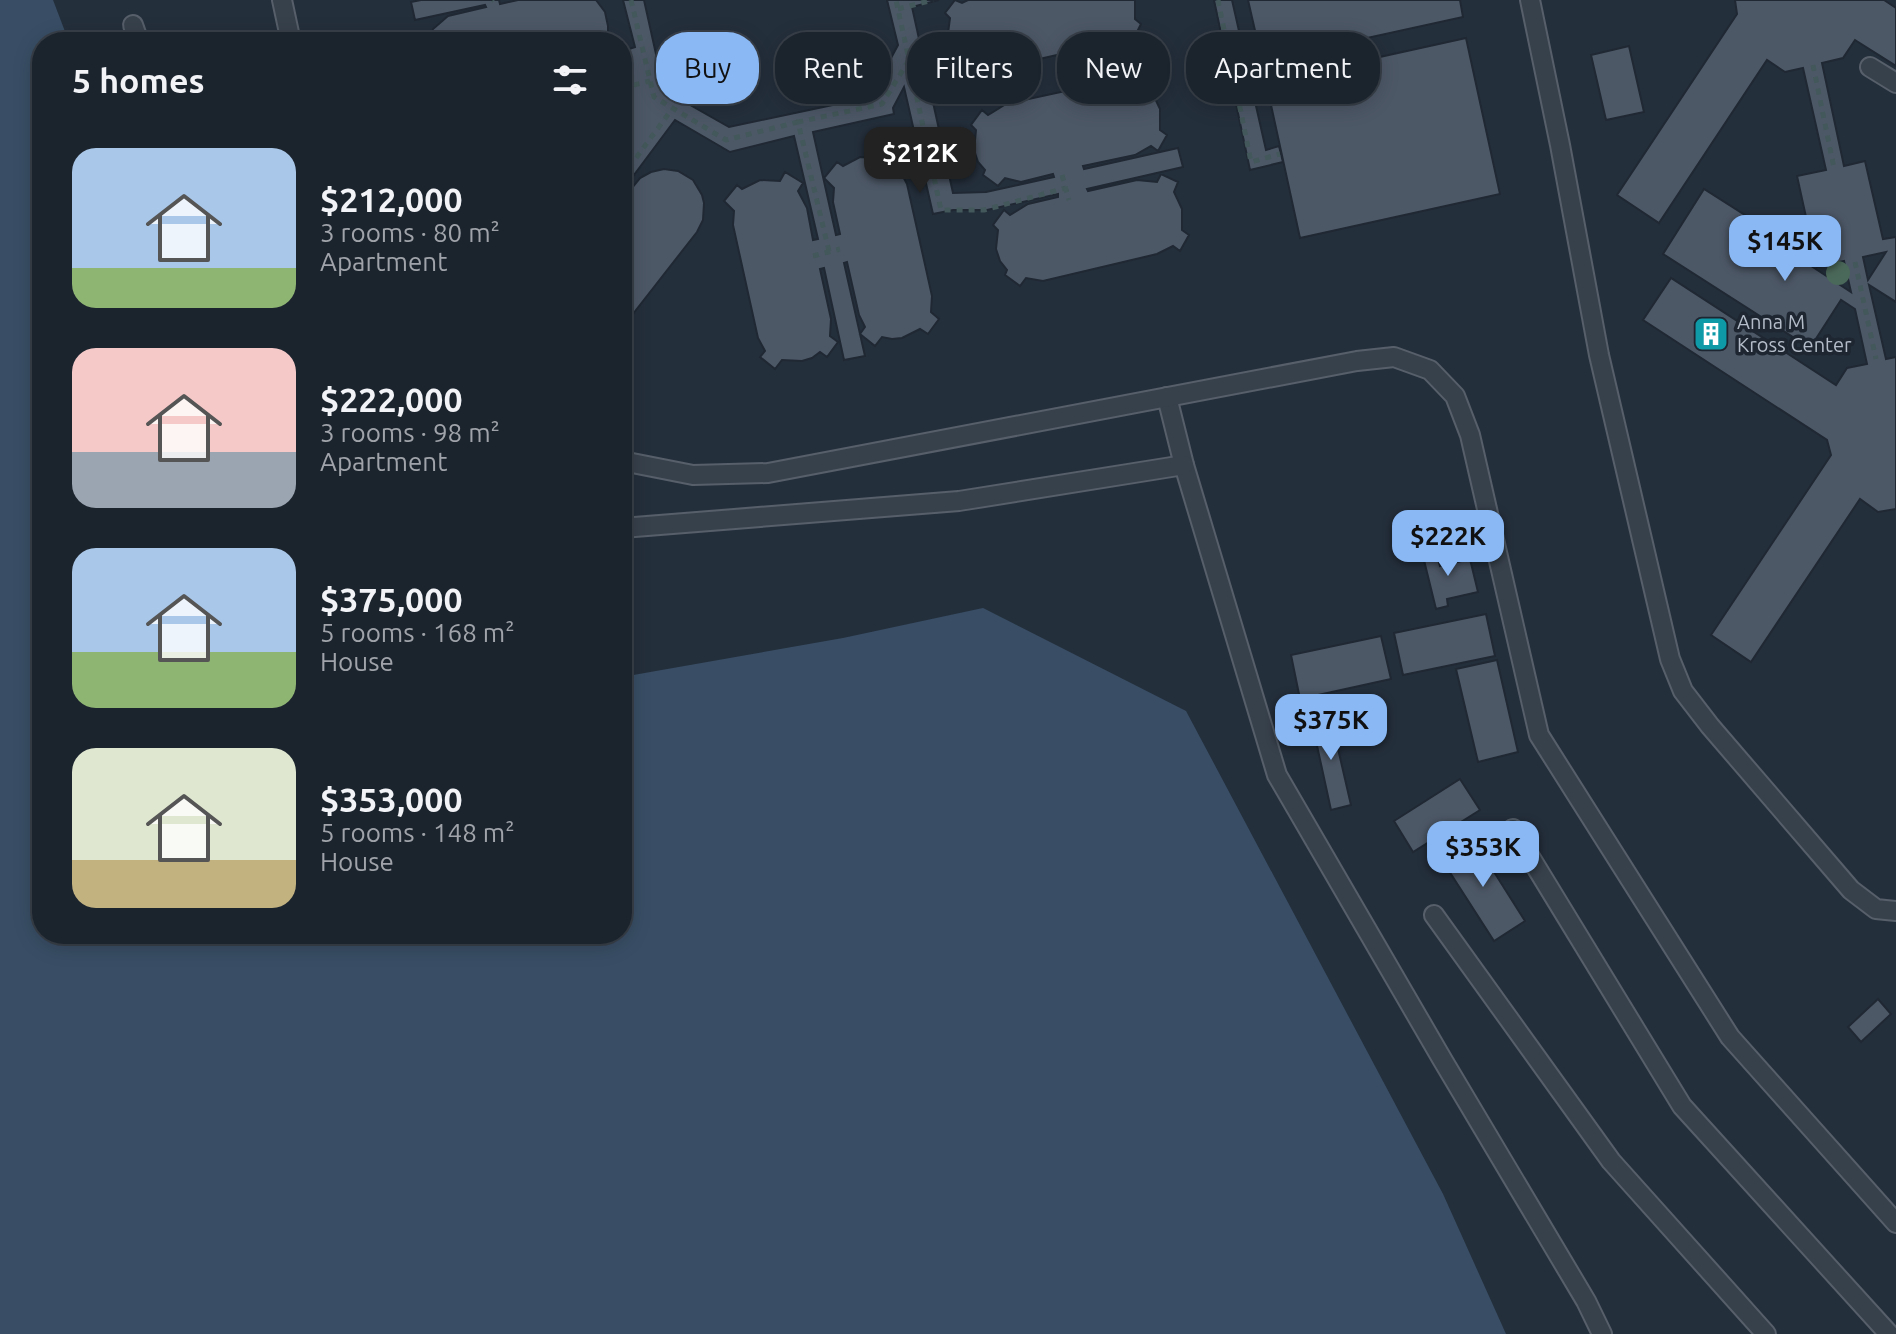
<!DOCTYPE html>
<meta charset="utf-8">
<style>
body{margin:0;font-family:Ubuntu,sans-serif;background:#242b35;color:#f1f3f6;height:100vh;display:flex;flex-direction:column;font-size:30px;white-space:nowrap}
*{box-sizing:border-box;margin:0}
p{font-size:26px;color:#a0a4aa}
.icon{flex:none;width:44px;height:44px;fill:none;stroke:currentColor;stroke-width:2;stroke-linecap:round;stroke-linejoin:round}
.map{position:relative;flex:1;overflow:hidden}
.panel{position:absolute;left:32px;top:32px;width:600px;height:912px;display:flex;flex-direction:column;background:#1b232d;border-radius:32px;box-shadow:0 4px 20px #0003,0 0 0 2px #394049}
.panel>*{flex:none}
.banner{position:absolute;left:656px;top:32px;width:760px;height:72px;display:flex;gap:16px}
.price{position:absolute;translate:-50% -68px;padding:0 18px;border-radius:16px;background:#8ab8f5;color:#111;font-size:26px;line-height:52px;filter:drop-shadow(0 2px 4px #0008)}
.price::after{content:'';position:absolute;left:50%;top:48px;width:24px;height:18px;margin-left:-12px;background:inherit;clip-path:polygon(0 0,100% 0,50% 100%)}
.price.current{background:#222;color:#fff}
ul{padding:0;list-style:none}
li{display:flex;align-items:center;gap:24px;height:200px;padding:0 40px}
li span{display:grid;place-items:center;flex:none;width:224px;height:160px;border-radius:24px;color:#555}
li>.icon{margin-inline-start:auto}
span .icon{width:96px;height:96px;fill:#fffc;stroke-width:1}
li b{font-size:34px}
h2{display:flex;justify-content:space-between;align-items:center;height:96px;padding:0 40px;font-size:34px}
.tag{padding:0 28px;border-radius:32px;background:#1b232d;box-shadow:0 4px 20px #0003,0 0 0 2px #394049;font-size:28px;line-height:72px}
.tag.current{background:#8ab8f5;color:#111}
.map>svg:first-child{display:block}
</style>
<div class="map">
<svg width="1896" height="1334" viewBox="0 0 1896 1334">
<rect width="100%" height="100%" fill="#242f3c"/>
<!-- water -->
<polygon fill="#394e65" points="0,0 53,0 69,42 42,42 42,934 622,934 622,677 843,638 983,608 1186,711 1443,1194 1506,1334 0,1334"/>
<!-- building -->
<g fill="#4d5867" stroke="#1f2833" stroke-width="2" fill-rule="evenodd">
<polygon points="421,0 499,0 500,4 518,0 596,0 605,12 608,26 608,34 605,42 428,42 433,29 448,16 486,7 485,5 415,20 411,2"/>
<polygon points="623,0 644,0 664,90 729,127 870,97 898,45 887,0 939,0 912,7 953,193 986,192 1054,177 1053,174 1021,182 1005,178 998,186 983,175 985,170 978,162 974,150 976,130 971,125 982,110 988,115 1006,104 1116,80 1135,82 1140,74 1156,83 1152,92 1160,109 1160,130 1167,135 1158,151 1151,146 1135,155 1083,166 1084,169 1178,148 1183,167 1087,189 1088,191 1137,180 1157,182 1161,174 1178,182 1174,192 1182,209 1182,230 1189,235 1180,251 1173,246 1157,254 1043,281 1026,278 1020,286 1005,275 1007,270 1000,261 996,249 998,230 993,225 1004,210 1010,215 1028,204 1058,197 1058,194 987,210 953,210 933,214 904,87 893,108 894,114 813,132 836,235 840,234 833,202 834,188 824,178 837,162 843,166 860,157 880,158 886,149 904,160 898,167 907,184 932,296 931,312 939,319 928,334 920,329 902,338 892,339 882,337 875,346 860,334 865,327 859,315 847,262 844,263 865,356 844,360 824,268 820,269 831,319 830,336 838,342 827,357 820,352 812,358 802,361 782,360 775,369 760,357 765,351 758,338 733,225 734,211 724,201 737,185 742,189 760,180 780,181 785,172 803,183 798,191 807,208 813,240 818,239 794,136 730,152 675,120 622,191 622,82 632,79 626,50 635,47"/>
<polygon points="955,0 962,3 968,0 1135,0 1135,19 1141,24 1133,40 1125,35 1110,43 995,69 979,66 972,75 957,63 959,59 949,43 948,33 950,18 945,13"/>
<polygon points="1214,0 1232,0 1266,150 1279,146 1283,162 1250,170"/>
<polygon points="1248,0 1460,0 1463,17 1262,61"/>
<path d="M1735 0H1884L1896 8V66L1855 40 1843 58 1822 63 1844 166 1865 161 1883 239 1896 237V302L1869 285 1886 359 1896 357V509L1878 512 1860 499 1751 662 1711 635 1831 455 1827 440 1643 320 1671 278 1836 385 1847 368 1867 364 1855 309 1841 300 1810 348 1663 254 1704 189 1800 250 1796 256 1851 292 1844 261 1817 267 1797 176 1826 170 1803 68 1785 72 1767 60 1659 223 1617 195 1737 14ZM1886 252 1868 280 1863 257Z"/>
<polygon points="1466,38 1500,194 1300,238 1266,82"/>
<polygon points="1629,46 1644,112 1606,120 1591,55"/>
<polygon points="664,169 678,171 693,180 702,195 704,203 703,220 697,232 629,319 622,325 622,200 640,178 651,172"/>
<polygon points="1434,545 1440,566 1470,559 1478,592 1447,599 1448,606 1436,609 1421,548"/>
<polygon points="1486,614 1495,656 1403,675 1394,633"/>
<polygon points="1381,636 1391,679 1300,699 1291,655"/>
<polygon points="1497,660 1518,752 1478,762 1456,669"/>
<polygon points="1330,714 1351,805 1331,810 1311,718"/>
<polygon points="1460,779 1480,810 1413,852 1394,821"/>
<polygon points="1472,837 1525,921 1494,941 1440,857"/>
<polygon points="1878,999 1891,1014 1861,1042 1848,1027"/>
</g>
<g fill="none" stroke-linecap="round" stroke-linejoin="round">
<defs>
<g id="lane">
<polyline points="282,0 291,42"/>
<polyline points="1530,0 1560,145 1599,355 1670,659 1683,691 1710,726 1851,890 1876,909 1896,911"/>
<polyline points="133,25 139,42"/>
<polyline points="1870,67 1896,83"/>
<polyline points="1167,397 1184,465 1277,775 1442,1059 1586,1301 1602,1334"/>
<polyline points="622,461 693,475 768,473 1357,361 1394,357 1430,370 1455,396 1470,435 1539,735 1730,1037 1896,1223"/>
<polyline points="622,528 959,501 1184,465"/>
<polyline points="1513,829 1682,1106 1889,1334"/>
<polyline points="1434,915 1611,1161 1766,1334"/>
</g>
</defs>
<!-- lane casing -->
<use href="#lane" stroke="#565f6a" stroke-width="22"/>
<!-- path -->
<g stroke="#43585a" stroke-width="5" stroke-dasharray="6 6" stroke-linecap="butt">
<polyline points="493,0 494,1"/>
<polyline points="631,0 654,97 726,140 798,122"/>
<polyline points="1218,0 1251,162 1280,154"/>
<polyline points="898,9 933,0"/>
<polyline points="909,61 941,210 984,210 1066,188"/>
<polyline points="1813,65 1834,168"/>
<polyline points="622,88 650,81"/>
<polyline points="1062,175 1069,200"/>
<polyline points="622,177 672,109"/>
<polyline points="829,251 798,122 882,104 909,60 896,0"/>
<polyline points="813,256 840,249"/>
<polyline points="1855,262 1876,359"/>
</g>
<!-- lane -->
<use href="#lane" stroke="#37414c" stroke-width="18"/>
</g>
<!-- trees -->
<circle fill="#4b695a" cx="1838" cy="273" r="12"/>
<!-- icons -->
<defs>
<symbol id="building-square" viewBox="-11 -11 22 22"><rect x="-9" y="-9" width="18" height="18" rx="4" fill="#0f9aa8" stroke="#1d2631"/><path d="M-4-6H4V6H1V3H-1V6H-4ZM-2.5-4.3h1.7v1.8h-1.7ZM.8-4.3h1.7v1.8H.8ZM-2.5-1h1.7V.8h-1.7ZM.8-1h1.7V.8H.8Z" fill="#fff"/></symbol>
</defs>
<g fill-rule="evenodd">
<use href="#building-square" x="1691" y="314" width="40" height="40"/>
</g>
<g text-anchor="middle" stroke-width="7" stroke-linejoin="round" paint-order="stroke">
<!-- poi labels -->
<g font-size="20" fill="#b3bcc8" stroke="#1d2631" text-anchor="start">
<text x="1737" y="329">Anna M<tspan x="1737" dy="23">Kross Center</tspan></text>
</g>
</g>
</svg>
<b class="price current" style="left:920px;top:195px">$212K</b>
<b class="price" style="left:1785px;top:283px">$145K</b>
<b class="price" style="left:1448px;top:578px">$222K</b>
<b class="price" style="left:1331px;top:762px">$375K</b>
<b class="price" style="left:1483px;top:889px">$353K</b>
<div class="banner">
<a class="tag current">Buy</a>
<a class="tag">Rent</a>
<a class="tag">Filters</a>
<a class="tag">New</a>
<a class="tag">Apartment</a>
</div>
<section class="panel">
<h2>5 homes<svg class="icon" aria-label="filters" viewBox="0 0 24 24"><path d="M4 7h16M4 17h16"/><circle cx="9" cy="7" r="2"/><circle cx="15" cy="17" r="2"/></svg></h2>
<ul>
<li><span style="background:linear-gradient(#a9c7e8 75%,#8fb573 0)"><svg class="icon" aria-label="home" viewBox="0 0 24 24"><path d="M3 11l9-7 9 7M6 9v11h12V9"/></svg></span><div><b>$212,000</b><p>3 rooms · 80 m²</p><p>Apartment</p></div></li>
<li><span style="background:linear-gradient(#f6c9c9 65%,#9aa5b1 0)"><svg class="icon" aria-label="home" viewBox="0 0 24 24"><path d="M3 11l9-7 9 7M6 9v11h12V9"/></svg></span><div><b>$222,000</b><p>3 rooms · 98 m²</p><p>Apartment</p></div></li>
<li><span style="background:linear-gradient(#a9c7e8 65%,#8fb573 0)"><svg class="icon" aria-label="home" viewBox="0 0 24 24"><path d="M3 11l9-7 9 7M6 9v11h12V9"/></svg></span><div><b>$375,000</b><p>5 rooms · 168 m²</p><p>House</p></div></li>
<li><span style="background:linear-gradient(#dfe7d0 70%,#c2b280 0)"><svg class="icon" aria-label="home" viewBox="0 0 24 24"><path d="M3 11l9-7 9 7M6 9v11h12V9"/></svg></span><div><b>$353,000</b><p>5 rooms · 148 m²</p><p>House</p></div></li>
</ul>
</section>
</div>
